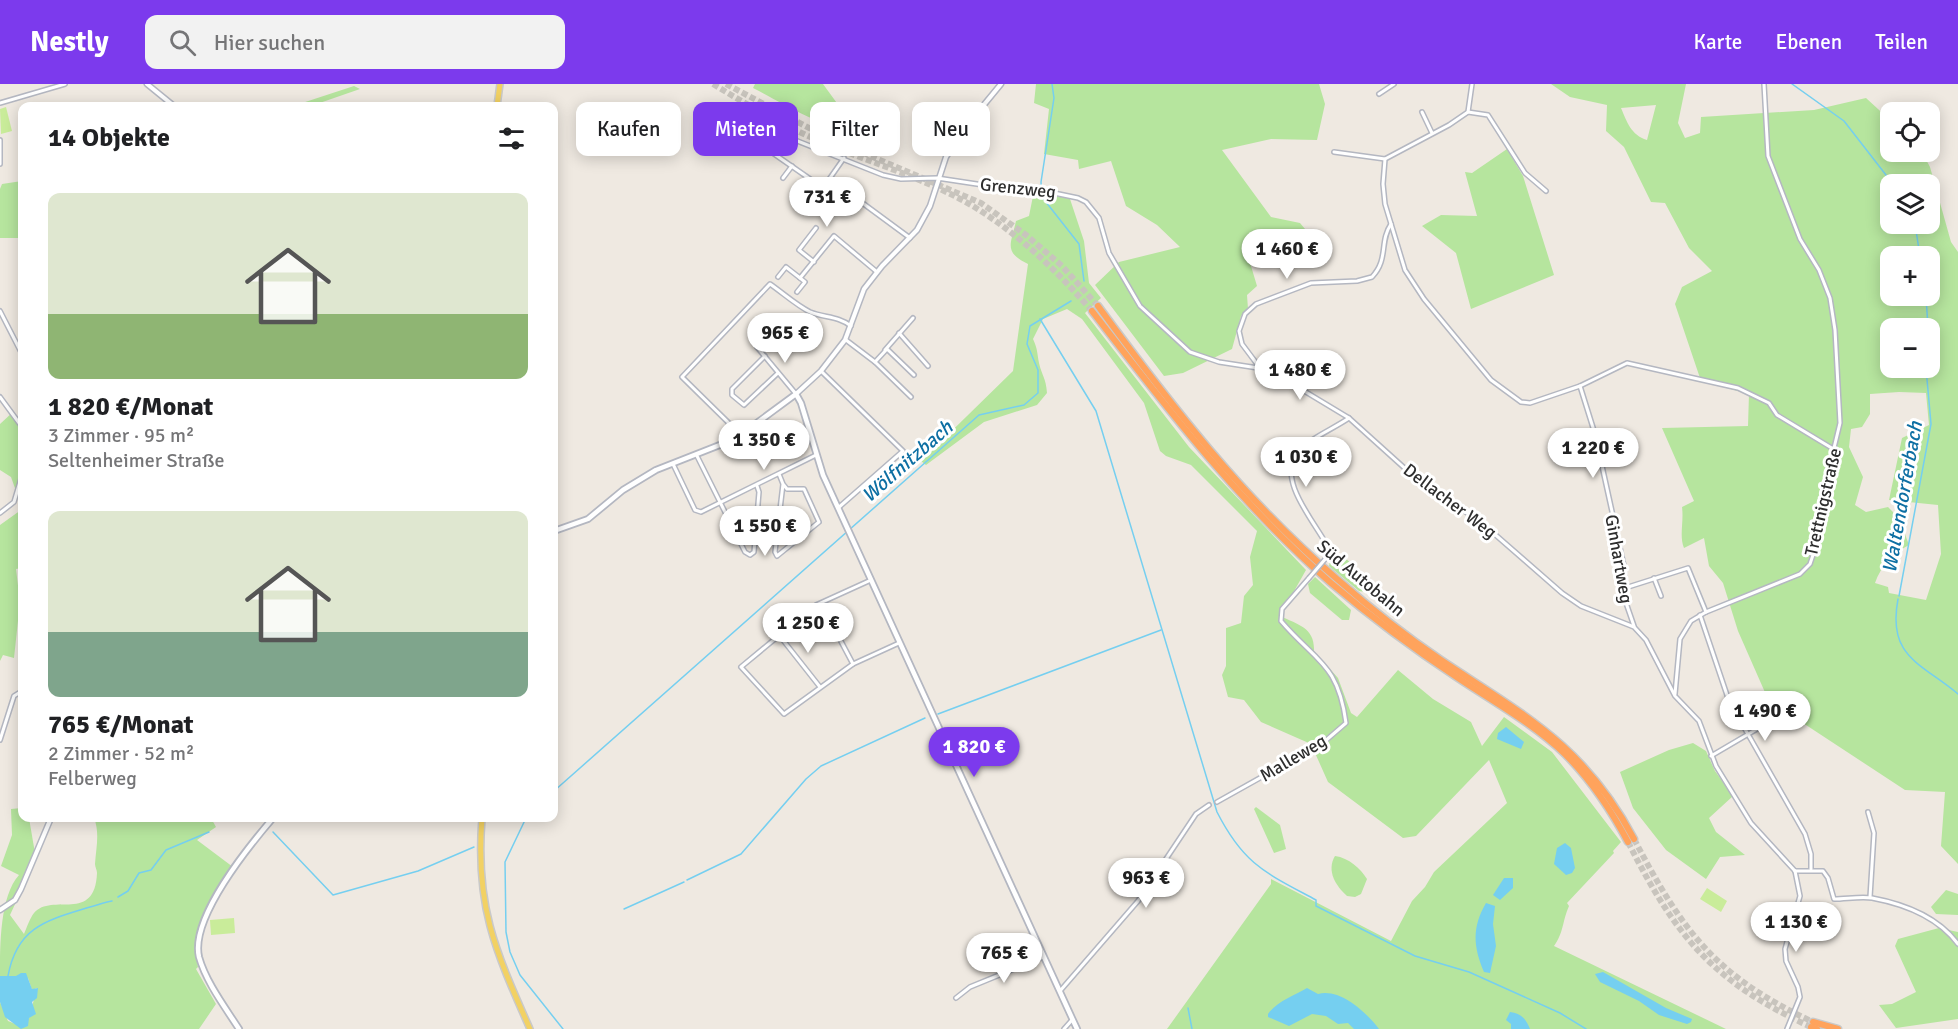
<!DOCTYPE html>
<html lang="de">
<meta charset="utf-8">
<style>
body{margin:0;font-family:Signika,sans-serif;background:#f2f2f2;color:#202124;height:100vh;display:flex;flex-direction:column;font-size:22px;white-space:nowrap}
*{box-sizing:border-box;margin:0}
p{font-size:20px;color:#757577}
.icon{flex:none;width:33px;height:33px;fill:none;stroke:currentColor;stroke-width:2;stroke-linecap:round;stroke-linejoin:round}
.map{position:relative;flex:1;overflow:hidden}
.side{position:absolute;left:18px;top:18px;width:540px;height:720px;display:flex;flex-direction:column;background:#fff;border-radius:12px;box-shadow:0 3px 15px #0003}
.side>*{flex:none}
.guide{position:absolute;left:576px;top:18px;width:570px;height:54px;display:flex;gap:12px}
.buttons{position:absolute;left:1880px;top:18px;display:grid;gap:12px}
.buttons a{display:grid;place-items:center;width:60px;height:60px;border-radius:12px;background:#fff;box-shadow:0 3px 15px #0003;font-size:30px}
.price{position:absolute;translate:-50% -51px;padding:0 14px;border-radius:21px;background:#fff;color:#222;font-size:20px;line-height:39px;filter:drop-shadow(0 2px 3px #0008)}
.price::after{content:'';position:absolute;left:50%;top:36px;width:18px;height:14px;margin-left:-9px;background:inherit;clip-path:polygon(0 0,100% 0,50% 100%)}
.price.current{background:#7c3aed;color:#fff}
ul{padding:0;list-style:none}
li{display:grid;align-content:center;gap:12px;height:318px;padding:0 30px}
li span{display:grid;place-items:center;height:186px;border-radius:12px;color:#555}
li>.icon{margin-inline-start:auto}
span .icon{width:108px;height:108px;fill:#fffc;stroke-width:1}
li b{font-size:26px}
h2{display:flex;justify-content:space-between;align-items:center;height:72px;padding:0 30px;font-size:26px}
.tag{padding:0 21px;border-radius:12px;background:#fff;box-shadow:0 3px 15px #0003;font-size:21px;line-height:54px}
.tag.current{background:#7c3aed;color:#fff}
header{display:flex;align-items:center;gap:36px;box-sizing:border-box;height:84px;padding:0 30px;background:#7c3aed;color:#fff}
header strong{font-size:28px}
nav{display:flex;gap:33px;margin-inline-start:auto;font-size:21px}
.search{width:420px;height:54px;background:#f2f2f2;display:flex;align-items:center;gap:15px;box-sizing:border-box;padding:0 21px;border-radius:12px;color:#757577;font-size:22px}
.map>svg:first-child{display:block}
</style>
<header>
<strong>Nestly</strong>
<div class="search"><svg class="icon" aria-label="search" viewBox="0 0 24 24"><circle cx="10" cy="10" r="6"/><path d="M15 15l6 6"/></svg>Hier suchen</div>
<nav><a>Karte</a><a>Ebenen</a><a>Teilen</a></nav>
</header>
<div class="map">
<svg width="1958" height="945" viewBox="0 0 1958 945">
<rect width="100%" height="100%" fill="#efe9e1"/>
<!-- green -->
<g fill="#b6e59e" fill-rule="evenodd">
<path d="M755 0H823L858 48C821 44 786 21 753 4Z"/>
<polygon points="1036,0 1319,0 1325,20 1317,56 1271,55 1222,66 1271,133 1300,139 1315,157 1312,163 1308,163 1278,156 1259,174 1248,172 1257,202 1247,211 1248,225 1241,232 1232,265 1183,289 1164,292 1095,201 1119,178 1180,163 1157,141 1126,122 1111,77 1079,85 1078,76 1044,70 1049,25 1034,19"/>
<path d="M1551 0H1686L1678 39 1685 54 1700 49 1701 33 1814 26 1866 14 1890 36V68H1922L1930 83 1951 158 1958 168V780L1941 762 1945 708 1905 706 1806 641 1771 622 1738 547 1723 499 1709 482 1704 454 1684 464C1679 452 1684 438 1682 423L1694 417 1662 344 1748 342 1749 310 1701 297 1675 220 1682 203 1712 187 1689 164 1665 119 1651 118 1624 63 1606 47 1607 21 1570 13ZM1656 21 1647 56C1631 51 1627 38 1621 24ZM1890 100H1929V140H1890ZM1890 172H1929V212H1890ZM1890 244H1929V284H1890ZM1899 308 1926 309 1929 341 1902 354 1889 416 1938 421 1941 470 1926 516 1889 509 1888 503 1875 499C1881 482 1893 469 1909 461L1899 434 1888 423 1866 428 1855 421 1863 393 1849 363 1851 345 1862 343 1870 330V310Z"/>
<polygon points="354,2 360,5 311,22 293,22"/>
<polygon points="1507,65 1523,92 1554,191 1471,225 1456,169 1422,142 1441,131 1477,132 1465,88 1472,89"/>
<polygon points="22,97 22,154 0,154 0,105 2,100"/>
<path d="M1034 107 1070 115 1084 157 1089 199 1101 214 1085 229 1189 363 1306 486 1280 532C1299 541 1315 544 1314 567L1338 594 1351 629 1357 633 1398 586 1433 615 1471 638 1482 662 1504 633 1552 668 1621 758 1613 767 1614 769 1567 819 1569 822C1562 838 1564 848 1554 862L1726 945H1167L1271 800V795L1391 857 1412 817 1425 803 1434 788 1507 719 1489 676 1416 752 1403 754 1328 698 1311 660 1261 638 1244 616 1228 613 1222 591 1226 582V544L1241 539 1244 512 1253 501 1250 473 1257 447 1191 381 1166 372 1160 367 1144 319 1082 235 1067 225 1043 235 1033 255C1038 266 1037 269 1039 279 1042 292 1046 294 1047 309L1037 321 984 338 926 381 921 377 1013 287 1028 180C1003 168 1011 160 1016 137L1029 132Z"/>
<path d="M13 328C29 349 25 384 16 407L11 393 0 386V340Z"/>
<polygon points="21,426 22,484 16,485 20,518 14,574 3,571 0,577 0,441"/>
<polygon points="1336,472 1343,472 1369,496 1365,508 1359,507 1329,482 1331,473"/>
<polygon points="1315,493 1351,526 1349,536 1342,536 1310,509 1308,500"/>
<polygon points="1693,659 1706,667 1715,687 1733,712 1709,734 1716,748 1745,771 1720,773 1706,795 1666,766 1633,724 1620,688 1669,666"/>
<polygon points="1256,723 1280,741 1286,765 1274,769 1254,725"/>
<path d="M22 724V734H29L36 775 10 831 24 850C27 843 30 834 34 829 52 808 95 840 97 789 97 786 95 783 95 780 96 764 100 749 94 734H138L139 738 164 734H211L216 743 197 756 233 783C212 816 191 842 198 883L196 885 216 920 199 945H0V918L8 937 18 941 29 934 37 904 32 906 28 894 0 892C0 860 0 812 19 791L1 782 12 751 11 725Z"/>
<path d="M1335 772C1349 774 1360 784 1367 795L1361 810 1355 813 1347 812C1336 802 1326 787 1335 772Z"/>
<polygon points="1946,806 1958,810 1958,831 1936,830 1931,823"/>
<polygon points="1939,844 1958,848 1958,935 1896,944 1879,921 1892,920 1916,908 1895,862 1898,855"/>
</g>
<!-- pitch -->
<g fill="#c9ec9a">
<polygon points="6,23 12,47 1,50 0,25"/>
<polygon points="1707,804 1727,817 1721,828 1700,815"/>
<polygon points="234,834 235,849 211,851 210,836"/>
</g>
<!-- water -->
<g fill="#75cff0">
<polygon points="1506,643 1524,658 1521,665 1497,655 1498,649"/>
<polygon points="1565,759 1571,764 1575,784 1572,789 1566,791 1554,780 1557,764"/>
<polygon points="1504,794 1513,794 1513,804 1500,816 1493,811"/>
<path d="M1486 819 1495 822 1493 840 1496 862 1490 889 1484 888C1473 862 1472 843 1486 819Z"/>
<polygon points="1603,888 1666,924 1692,935 1691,938 1687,940 1659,931 1639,917 1600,898 1595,890"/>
<polygon points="21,889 26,889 32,905 38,904 37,914 32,918 36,930 29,934 28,942 21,945 5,933 0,918 0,892 16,892"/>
<path d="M1307 904 1318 910C1340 904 1366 928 1379 945H1354L1348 939 1338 940 1326 932 1312 930 1289 942 1268 933V930C1276 918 1295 911 1307 904Z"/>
<path d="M1510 928C1521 929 1526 935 1530 945H1511V940L1506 936Z"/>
</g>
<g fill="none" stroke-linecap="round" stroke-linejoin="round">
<!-- stream -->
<g stroke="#75cff0" stroke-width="1.5">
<polyline points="1052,0 1054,14 1041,98 1042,113 1079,160 1084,197"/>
<polyline points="1792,0 1844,37 1893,100"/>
<polyline points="1915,140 1920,172"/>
<polyline points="1926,212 1928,244"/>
<path d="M1040 235 1096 327 1217 728C1244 781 1266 789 1316 816V822L1415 872 1469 888 1560 929 1586 945"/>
<polyline points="1899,512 1931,340 1926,284"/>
<path d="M1898 515C1887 573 1921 579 1958 610"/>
<polyline points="938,630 1161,546"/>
<polyline points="554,707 979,331 1024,321 1038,309 1038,286 1027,260 1030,242 1071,217"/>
<polyline points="526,734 505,778 506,848 510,868 520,891 563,945"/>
<polyline points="273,748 333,811 418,787 474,763"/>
<polyline points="687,796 741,770 806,695 821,682 925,634"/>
<polyline points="118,813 128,807 139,789 151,786 166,766 209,748"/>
<polyline points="624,825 684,798"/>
<path d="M8 892C17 842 48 836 90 823 98 821 104 818 112 817"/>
<polyline points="1188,924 1192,945"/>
</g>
<!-- motorway-tunnel -->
<g stroke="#c8c4bd" stroke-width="6" stroke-dasharray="6 3" stroke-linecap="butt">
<path d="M713 0C749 22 786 43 826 60 873 79 934 98 976 124 1021 152 1058 188 1092 227"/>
<polyline points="726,0 826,53 981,119 1026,151 1062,182 1098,222"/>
<path d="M1634 755C1683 848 1715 892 1813 938"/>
<path d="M1628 758C1676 853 1713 898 1811 943"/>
</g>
<defs>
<g id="minor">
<polyline points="1472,0 1468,28 1449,41 1385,75 1383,100 1385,120 1405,186 1424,215 1491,296 1521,318 1530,319 1580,302 1627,279 1738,304 1769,319 1777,331 1835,366"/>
<polyline points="1379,10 1394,0"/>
<polyline points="0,19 65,0"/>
<polyline points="1422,28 1432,49"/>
<polyline points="1468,28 1488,31 1525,89 1546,107"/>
<polyline points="737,33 883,91 901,95 937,94 990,102 1030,104 1078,114 1086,118 1099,134 1109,169 1140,222 1190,268 1219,278 1258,284"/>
<polyline points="772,47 765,62 767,65 823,104 844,74"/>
<polyline points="0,56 0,80"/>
<polyline points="1334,68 1385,75"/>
<polyline points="783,94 792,82"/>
<polyline points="853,112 910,154"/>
<path d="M1391 140C1379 158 1389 175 1372 193L1357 197 1311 199 1256 220 1245 230 1239 247 1242 260 1260 284 1286 296 1349 334 1410 389 1483 440 1562 509 1581 522 1634 543 1646 556 1675 612 1699 637 1716 682 1751 739 1795 787"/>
<polyline points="814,178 799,166 816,144"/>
<polyline points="778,193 786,183 800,194 834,152 877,188"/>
<polyline points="797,208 805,198 800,194"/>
<polyline points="0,227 22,270"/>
<polyline points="899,249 928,282"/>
<polyline points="846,256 875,278 887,265 914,291"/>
<polyline points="757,263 796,310"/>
<polyline points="885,266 913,234"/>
<polyline points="765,272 732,305 732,311 744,321 778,289"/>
<polyline points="875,278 911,313"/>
<polyline points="821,287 903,367 838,424"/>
<polyline points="1580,302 1595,350 1624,482 1625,516 1634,542"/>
<polyline points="0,313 22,343"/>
<path d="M740 350 682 293 770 200C783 209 796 221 810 228 825 234 838 232 851 242"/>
<polyline points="697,372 745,468 750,471 754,468 759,408 757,402"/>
<polyline points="673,380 695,426 701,428 816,371"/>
<polyline points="779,390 783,400 775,468 777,472 819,438 804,405 787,405 783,400"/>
<polyline points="0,429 14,418 22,391"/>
<path d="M1327 473 1331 469C1320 443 1274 397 1298 368 1310 354 1333 345 1349 334"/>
<polyline points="1654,494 1661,512"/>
<polyline points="871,496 816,521 741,583 784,630 853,580 899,559"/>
<polyline points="1625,504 1688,484 1706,528"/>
<polyline points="1700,531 1729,617 1805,750 1811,770 1811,785"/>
<polyline points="835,546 853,580"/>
<polyline points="779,551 820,603"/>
<polyline points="1675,610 1680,555 1691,537 1706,528 1800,490 1810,480 1815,465 1821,418 1840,339 1835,246 1830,214 1819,186 1800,155 1768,72 1764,0"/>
<polyline points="0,656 14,612 22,607"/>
<polyline points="1711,672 1779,632"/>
<path d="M1217 718 1324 658 1346 639C1338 579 1316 578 1281 537L1282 525 1309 494"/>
<polyline points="1868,728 1874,749 1870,813"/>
<path d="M1795 787H1823L1828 794 1834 815C1846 815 1861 812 1872 814 1904 820 1938 833 1958 860"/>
<polyline points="1060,907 1138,817 1196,730 1209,721"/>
<polyline points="956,914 970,903 1043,873"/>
<polyline points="1064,945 1072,936"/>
<polyline points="1787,945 1800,913 1798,903 1786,877 1785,865 1800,812 1795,787"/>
</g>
<g id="tertiary">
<polyline points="147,0 174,22"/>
<polyline points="796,310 821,287 845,256 864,205 882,182 917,146 930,122 946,73 964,45 1001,0"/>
<polyline points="0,826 15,816 21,805 51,734"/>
</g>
<g id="secondary">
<polyline points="554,447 588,435 623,406 656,386 735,355 796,310 801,319 823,391 1077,945"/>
<path d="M239 945C225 923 206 898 199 873 190 834 249 762 273 734"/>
</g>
<g id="primary">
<polyline points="497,22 500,0"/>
<path d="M482 734C475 822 495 866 530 945"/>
</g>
<g id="motorway">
<path d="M1098 222C1170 320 1244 416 1337 495 1370 524 1404 551 1441 576 1525 632 1584 661 1634 755"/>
<path d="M1092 227C1166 323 1239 419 1331 499 1371 533 1414 565 1458 594 1494 618 1534 640 1565 670 1591 696 1611 726 1628 758"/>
<polyline points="1813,938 1838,945"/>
<polyline points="1811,943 1817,945"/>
</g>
</defs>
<!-- minor casing -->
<use href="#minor" stroke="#b4b7c1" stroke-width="6"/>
<!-- tertiary casing -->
<use href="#tertiary" stroke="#b4b7c1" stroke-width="7"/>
<!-- secondary casing -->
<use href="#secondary" stroke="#b4b7c1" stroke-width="8"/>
<!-- primary casing -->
<use href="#primary" stroke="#c9c9c9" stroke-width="8"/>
<!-- motorway casing -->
<use href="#motorway" stroke="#c9c9c9" stroke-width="9"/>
<!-- minor -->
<use href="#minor" stroke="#fff" stroke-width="3"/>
<!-- tertiary -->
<use href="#tertiary" stroke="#fff" stroke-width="4"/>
<!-- secondary -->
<use href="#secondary" stroke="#fff" stroke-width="4.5"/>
<!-- primary -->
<use href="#primary" stroke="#f2d163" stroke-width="5"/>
<!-- motorway -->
<use href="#motorway" stroke="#ffa35c" stroke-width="6"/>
<defs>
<polyline id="minor-bridge" points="1309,494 1327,473"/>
</defs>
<!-- minor-bridge casing -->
<use href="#minor-bridge" stroke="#b4b7c1" stroke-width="6" stroke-linecap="butt"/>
<!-- minor-bridge -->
<use href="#minor-bridge" stroke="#fff" stroke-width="3"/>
</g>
<g text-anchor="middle" stroke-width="6" stroke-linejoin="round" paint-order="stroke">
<!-- street labels -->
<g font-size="18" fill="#2e2e2e" stroke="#fff">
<text transform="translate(1018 104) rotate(6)" y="6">Grenzweg</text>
<text transform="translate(1450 417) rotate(37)" y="6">Dellacher Weg</text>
<text transform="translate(1823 418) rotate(-77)" y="6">Trettnigstraße</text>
<text transform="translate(1619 475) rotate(80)" y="6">Ginhartweg</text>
<text transform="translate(1361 494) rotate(40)" y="6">Süd Autobahn</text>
<text transform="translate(1293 674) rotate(-31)" y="6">Malleweg</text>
</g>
<!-- water labels -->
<g font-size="20" font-style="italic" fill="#0d6fa3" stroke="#fff">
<text transform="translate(907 377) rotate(-41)" y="7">Wölfnitzbach</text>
<text transform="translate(1902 413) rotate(-80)" y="7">Waltendorferbach</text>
</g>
</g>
</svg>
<div class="buttons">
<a><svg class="icon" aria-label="locate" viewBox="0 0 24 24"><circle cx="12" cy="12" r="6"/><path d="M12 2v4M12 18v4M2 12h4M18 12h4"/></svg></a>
<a><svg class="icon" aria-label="layers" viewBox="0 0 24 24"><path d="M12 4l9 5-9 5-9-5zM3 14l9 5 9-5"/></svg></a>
<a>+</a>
<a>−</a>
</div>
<b class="price" style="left:827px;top:144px">731 €</b>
<b class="price" style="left:1287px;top:196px">1 460 €</b>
<b class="price" style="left:785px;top:280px">965 €</b>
<b class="price" style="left:1300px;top:317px">1 480 €</b>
<b class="price" style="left:764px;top:387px">1 350 €</b>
<b class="price" style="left:1593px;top:395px">1 220 €</b>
<b class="price" style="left:1306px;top:404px">1 030 €</b>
<b class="price" style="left:765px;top:473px">1 550 €</b>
<b class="price" style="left:808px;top:570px">1 250 €</b>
<b class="price" style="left:1765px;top:658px">1 490 €</b>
<b class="price current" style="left:974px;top:694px">1 820 €</b>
<b class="price" style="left:1146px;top:825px">963 €</b>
<b class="price" style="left:1796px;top:869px">1 130 €</b>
<b class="price" style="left:1004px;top:900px">765 €</b>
<div class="guide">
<a class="tag">Kaufen</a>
<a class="tag current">Mieten</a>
<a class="tag">Filter</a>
<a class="tag">Neu</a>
</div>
<section class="side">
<h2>14 Objekte<svg class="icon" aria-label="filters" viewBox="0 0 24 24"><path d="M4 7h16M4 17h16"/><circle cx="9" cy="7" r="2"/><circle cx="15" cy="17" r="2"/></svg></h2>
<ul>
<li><span style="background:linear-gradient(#dfe7d0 65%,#8fb573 0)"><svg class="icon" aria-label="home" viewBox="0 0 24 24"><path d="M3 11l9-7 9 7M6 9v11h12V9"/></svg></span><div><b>1 820 €/Monat</b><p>3 Zimmer · 95 m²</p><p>Seltenheimer Straße</p></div></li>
<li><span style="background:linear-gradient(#dfe7d0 65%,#7fa58c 0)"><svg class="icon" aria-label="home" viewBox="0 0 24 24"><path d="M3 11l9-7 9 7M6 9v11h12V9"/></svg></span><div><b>765 €/Monat</b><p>2 Zimmer · 52 m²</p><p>Felberweg</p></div></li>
</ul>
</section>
</div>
